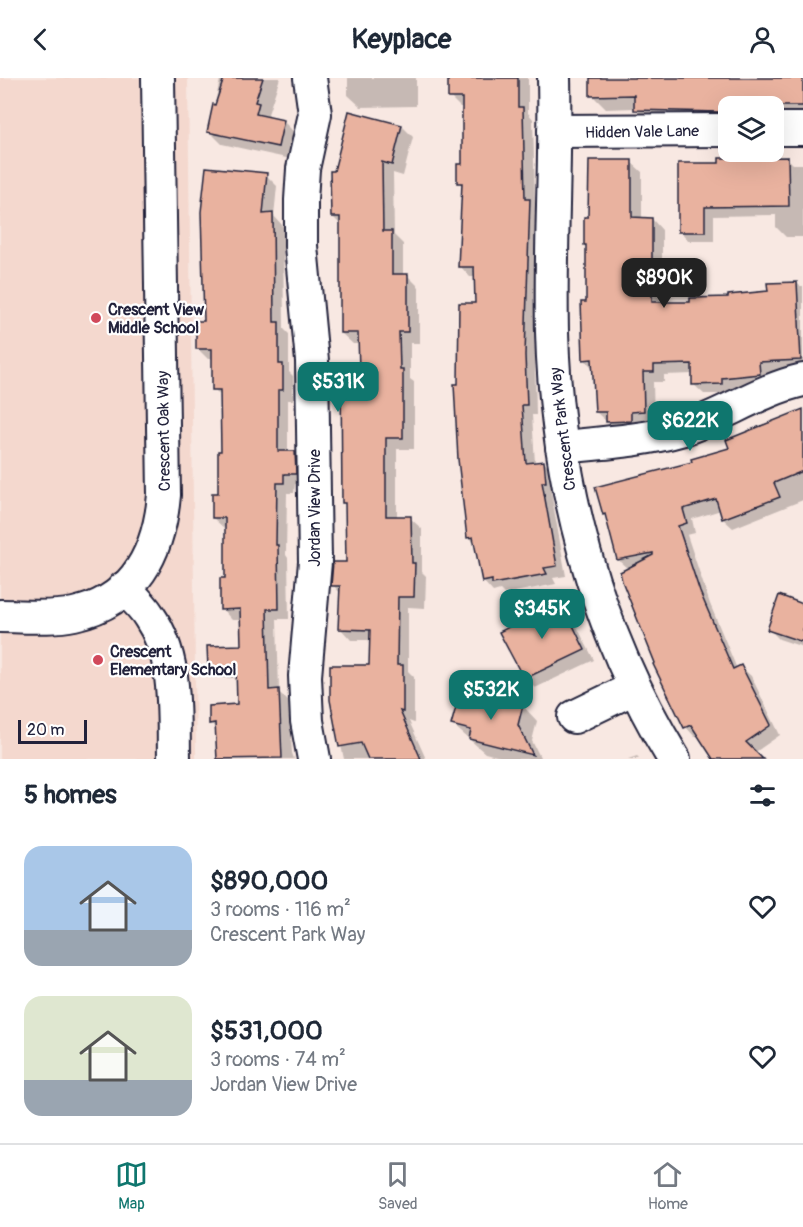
<!DOCTYPE html>
<meta charset="utf-8">
<style>
body{margin:0;font-family:Pangolin,sans-serif;background:#f6f6f7;color:#1f2937;height:100vh;display:flex;flex-direction:column;font-size:22px;white-space:nowrap}
*{box-sizing:border-box;margin:0}
p{font-size:20px;color:#747a83}
.icon{flex:none;width:33px;height:33px;fill:none;stroke:currentColor;stroke-width:2;stroke-linecap:round;stroke-linejoin:round}
.map{position:relative;height:681px;overflow:hidden}
.details{display:flex;flex-direction:column;background:#fff;flex:1}
.details>*{flex:none}
.buttons{position:absolute;left:718px;top:18px;display:grid;gap:12px}
.buttons a{display:grid;place-items:center;width:66px;height:66px;border-radius:12px;background:#fff;box-shadow:0 6px 24px #0002;font-size:30px}
.scale{position:absolute;left:18px;bottom:15px;width:69px;box-sizing:border-box;padding-left:6px;border:3px solid #22223b;border-top:0;font-size:16px;line-height:21px;white-space:nowrap;color:#22223b;-webkit-text-stroke:4px #fff;paint-order:stroke}
.price{position:absolute;translate:-50% -51px;padding:0 14px;border-radius:12px;background:#0f766e;color:#fff;font-size:20px;line-height:39px;filter:drop-shadow(0 2px 3px #0008)}
.price::after{content:'';position:absolute;left:50%;top:36px;width:18px;height:14px;margin-left:-9px;background:inherit;clip-path:polygon(0 0,100% 0,50% 100%)}
.price.on{background:#222;color:#fff}
ul{padding:0;list-style:none}
li{display:flex;align-items:center;gap:18px;height:150px;padding:0 24px}
li span{display:grid;place-items:center;flex:none;width:168px;height:120px;border-radius:18px;color:#555}
li>.icon{margin-inline-start:auto}
span .icon{width:72px;height:72px;fill:#fffc;stroke-width:1}
li b{font-size:26px}
h2{display:flex;justify-content:space-between;align-items:center;height:72px;padding:0 24px;font-size:26px}
header{display:flex;justify-content:space-between;align-items:center;height:78px;padding:0 24px;background:#fff;font-size:27px;font-weight:800}
.tab-bar{display:flex;justify-content:space-around;align-items:center;height:84px;border-top:2px solid #e0e1e3;background:#fff;font-size:16px;color:#747a83}
.tab-bar a{display:grid;justify-items:center;gap:3px}
.tab-bar .on{color:#0f766e}
.map>svg:first-child{display:block}
</style>
<header><svg class="icon" aria-label="back" viewBox="0 0 24 24"><path d="M15 5l-7 7 7 7"/></svg>Keyplace<svg class="icon" aria-label="person" viewBox="0 0 24 24"><circle cx="12" cy="8" r="4"/><path d="M4 21q1-7 8-7t8 7"/></svg></header>
<div class="map">
<svg width="803" height="681" viewBox="0 0 803 681">
<rect width="100%" height="100%" fill="#f8e8e2"/>
<filter id="ink" filterUnits="userSpaceOnUse"><feTurbulence type="fractalNoise" baseFrequency=".0167" numOctaves="2"/><feDisplacementMap in="SourceGraphic" scale="12" xChannelSelector="R" yChannelSelector="G"/><feConvolveMatrix kernelMatrix="1 2 1 2 8 2 1 2 1" color-interpolation-filters="sRGB"/></filter>
<g filter="url(#ink)">
<!-- built -->
<polygon fill="#f4d8ce" points="0,0 188,0 196,681 0,681"/>
<!-- shadow -->
<g fill="#0003">
<polygon points="218,0 280,0 268,36 271,41 283,43 296,56 291,81 222,66 209,53 220,2"/>
<polygon points="348,0 416,0 416,28 361,29 348,17"/>
<polygon points="450,0 528,0 528,35 533,41 535,128 540,133 535,288 536,337 532,337 535,385 544,384 554,395 556,414 551,414 566,498 553,500 556,506 504,516 500,512 493,514 483,503 476,467 469,460 460,307 477,227 476,199 470,199 460,188 463,109 459,104 464,88 464,29 460,29 450,19"/>
<polygon points="591,0 803,0 803,42 774,43 774,28 729,28 729,47 649,46 635,30 606,31 592,17"/>
<polygon points="402,48 413,59 403,98 393,95 394,157 403,166 403,197 407,197 419,209 419,265 410,265 410,301 414,304 414,371 397,371 397,440 410,440 422,451 422,494 426,498 425,530 408,529 408,593 414,599 414,645 409,643 426,681 344,681 331,622 371,588 371,562 351,562 340,550 341,516 333,507 347,486 347,428 343,424 360,294 360,266 353,266 341,255 341,147 332,138"/>
<polygon points="788,81 793,86 803,86 803,159 786,159 776,149 776,137 714,138 714,163 689,163 680,153 721,86"/>
<polygon points="631,84 642,94 642,141 652,141 662,152 662,226 692,226 769,215 797,205 800,208 803,208 803,292 768,294 770,306 732,310 732,316 704,316 693,306 693,296 664,297 664,304 653,304 654,343 640,344 641,353 618,354 596,334 594,291 584,281 590,140"/>
<polygon points="266,97 277,108 274,138 283,148 284,251 289,256 289,294 293,298 293,322 288,322 288,374 295,374 305,385 306,406 295,406 294,415 287,415 286,477 288,480 289,541 277,541 279,614 289,624 292,675 294,681 218,681 216,651 211,645 239,628 238,600 220,600 210,590 242,568 242,542 232,542 222,531 227,501 227,450 224,450 213,440 220,416 222,374 222,319 214,311 214,281 208,281 197,270 205,245"/>
<polygon points="803,333 803,422 733,450 723,441 721,432 692,441 695,455 687,457 710,526 737,591 741,589 751,598 780,657 754,675 761,681 715,681 699,657 695,659 686,649 657,586 628,491 618,482 607,440 604,436 694,385 731,371"/>
<polygon points="560,525 570,535 594,582 535,610 525,600"/>
<polygon points="803,527 803,569 779,561 769,551"/>
<polygon points="523,628 537,643 532,663 541,681 501,681 504,680 485,675 453,647"/>
<polygon points="637,678 640,681 628,681"/>
</g>
<!-- building -->
<g fill="#e9b29f" stroke="#22223b" stroke-width="1.5">
<polygon points="224,0 263,0 255,24 259,25 256,36 284,42 278,69 207,54 213,26 215,27"/>
<polygon points="448,0 518,0 518,29 523,29 525,121 530,121 525,277 527,327 522,327 526,385 544,383 546,404 542,404 557,488 544,490 547,496 492,506 492,502 482,504 473,459 467,460 458,381 454,306 458,306 459,225 475,225 474,189 458,189 462,105 457,105 457,86 462,86 462,20 448,20"/>
<polygon points="590,0 803,0 803,28 720,28 720,34 634,32 634,17 590,18"/>
<polygon points="349,33 402,47 392,87 382,84 383,153 392,153 392,196 408,196 408,254 399,254 400,291 403,291 403,360 386,360 386,438 411,438 412,485 415,485 414,519 398,519 397,587 403,587 403,634 400,633 421,681 368,681 361,665 339,669 330,622 330,587 369,587 370,552 338,551 340,508 331,508 333,484 346,484 345,425 342,425 341,293 359,293 358,255 340,255 340,139 331,139 330,93 334,93"/>
<polygon points="788,79 789,128 705,129 705,154 678,154 678,85 719,85 719,80"/>
<polygon points="589,82 632,82 632,139 652,140 652,224 690,224 690,220 728,219 728,217 768,213 767,205 797,204 801,282 759,284 760,296 722,300 722,306 692,307 692,286 654,287 654,294 643,294 644,333 631,334 631,343 606,344 606,334 595,334 592,281 583,282 582,252 581,224 586,224 586,167 584,167 584,139 588,139"/>
<polygon points="206,89 267,95 263,136 273,135 274,244 279,244 279,286 283,286 283,312 278,312 278,373 295,373 296,396 284,396 284,405 277,405 276,467 278,467 279,531 267,531 269,612 279,611 282,680 217,681 215,645 209,646 209,628 237,626 236,589 208,590 207,568 241,567 240,531 220,532 220,500 225,500 225,440 212,440 212,415 218,415 218,373 221,373 220,312 212,312 212,271 196,271 196,243 204,243 201,134"/>
<polygon points="803,331 803,393 774,405 780,419 722,441 716,421 683,431 687,445 678,448 700,514 733,591 741,587 771,647 746,664 763,681 713,681 691,647 684,650 653,586 655,585 622,503 620,494 653,477 653,475 617,482 605,436 603,437 595,409 692,384 691,381 729,370 726,362"/>
<polygon points="779,517 803,526 803,564 767,552"/>
<polygon points="561,523 585,572 524,601 499,554"/>
<polygon points="461,611 523,627 518,647 533,677 469,661 471,652 451,647"/>
</g>
<g fill="none" stroke-linecap="round" stroke-linejoin="round">
<defs>
<g id="minor">
<polyline points="310,0 315,36 303,91 301,122 301,168 312,283 315,484 305,598 307,643 314,681"/>
<path d="M554 0C556 85 550 169 552 254 556 404 595 552 674 681"/>
<polyline points="774,51 803,51"/>
<polyline points="554,53 729,52"/>
<path d="M562 369C601 365 642 363 680 352 722 339 759 312 803 302"/>
<path d="M124 510C133 519 143 528 149 538 178 580 173 632 174 681"/>
<path d="M0 538C24 538 50 541 74 536 135 523 159 474 164 417L158 0"/>
<polyline points="574,639 634,610"/>
</g>
</defs>
<!-- minor casing -->
<use href="#minor" stroke="#22223b" stroke-width="36"/>
<!-- minor -->
<use href="#minor" stroke="#fff" stroke-width="32"/>
</g>
</g>
<!-- markers -->
<g fill="#d1495b" stroke="#fff" stroke-width="2">
<circle cx="96" cy="240" r="6"/>
<circle cx="98" cy="582" r="6"/>
</g>
<g text-anchor="middle" stroke-width="4.5" stroke-linejoin="round" paint-order="stroke">
<!-- street labels -->
<g font-size="16" fill="#22223b" stroke="#fff">
<text transform="translate(642 53) rotate(-1)" y="6">Hidden Vale Lane</text>
<text transform="translate(562 351) rotate(-97)" y="6">Crescent Park Way</text>
<text transform="translate(163 353) rotate(-91)" y="6">Crescent Oak Way</text>
<text transform="translate(314 430) rotate(-90)" y="6">Jordan View Drive</text>
</g>
<!-- poi labels -->
<g font-size="16" font-weight="bold" fill="#22223b" stroke="#fff" text-anchor="start">
<text x="108" y="237">Crescent View<tspan x="108" dy="18">Middle School</tspan></text>
<text x="110" y="579">Crescent<tspan x="110" dy="18">Elementary School</tspan></text>
</g>
</g>
</svg>
<div class="buttons">
<a><svg class="icon" aria-label="layers" viewBox="0 0 24 24"><path d="M12 4l9 5-9 5-9-5zM3 14l9 5 9-5"/></svg></a>
</div>
<div class="scale">20 m</div>
<b class="price on" style="left:664px;top:231px">$890K</b>
<b class="price" style="left:338px;top:335px">$531K</b>
<b class="price" style="left:690px;top:374px">$622K</b>
<b class="price" style="left:542px;top:562px">$345K</b>
<b class="price" style="left:491px;top:643px">$532K</b>
</div>
<section class="details">
<h2>5 homes<svg class="icon" aria-label="filters" viewBox="0 0 24 24"><path d="M4 7h16M4 17h16"/><circle cx="9" cy="7" r="2"/><circle cx="15" cy="17" r="2"/></svg></h2>
<ul>
<li><span style="background:linear-gradient(#a9c7e8 70%,#9aa5b1 0)"><svg class="icon" aria-label="home" viewBox="0 0 24 24"><path d="M3 11l9-7 9 7M6 9v11h12V9"/></svg></span><div><b>$890,000</b><p>3 rooms · 116 m²</p><p>Crescent Park Way</p></div><svg class="icon" aria-label="heart" viewBox="0 0 24 24"><path d="M12 20l-8-8c-3-5 5-10 8-4 3-6 11-1 8 4z"/></svg></li>
<li><span style="background:linear-gradient(#dfe7d0 70%,#9aa5b1 0)"><svg class="icon" aria-label="home" viewBox="0 0 24 24"><path d="M3 11l9-7 9 7M6 9v11h12V9"/></svg></span><div><b>$531,000</b><p>3 rooms · 74 m²</p><p>Jordan View Drive</p></div><svg class="icon" aria-label="heart" viewBox="0 0 24 24"><path d="M12 20l-8-8c-3-5 5-10 8-4 3-6 11-1 8 4z"/></svg></li>
</ul>
</section>
<nav class="tab-bar">
<a class="on"><svg class="icon" aria-label="map" viewBox="0 0 24 24"><path d="M3 6l6-2 6 2 6-2v14l-6 2-6-2-6 2zM9 4v14M15 6v14"/></svg>Map</a>
<a><svg class="icon" aria-label="saved" viewBox="0 0 24 24"><path d="M7 4h10v16l-5-4-5 4z"/></svg>Saved</a>
<a><svg class="icon" aria-label="home" viewBox="0 0 24 24"><path d="M3 11l9-7 9 7M6 9v11h12V9"/></svg>Home</a>
</nav>
